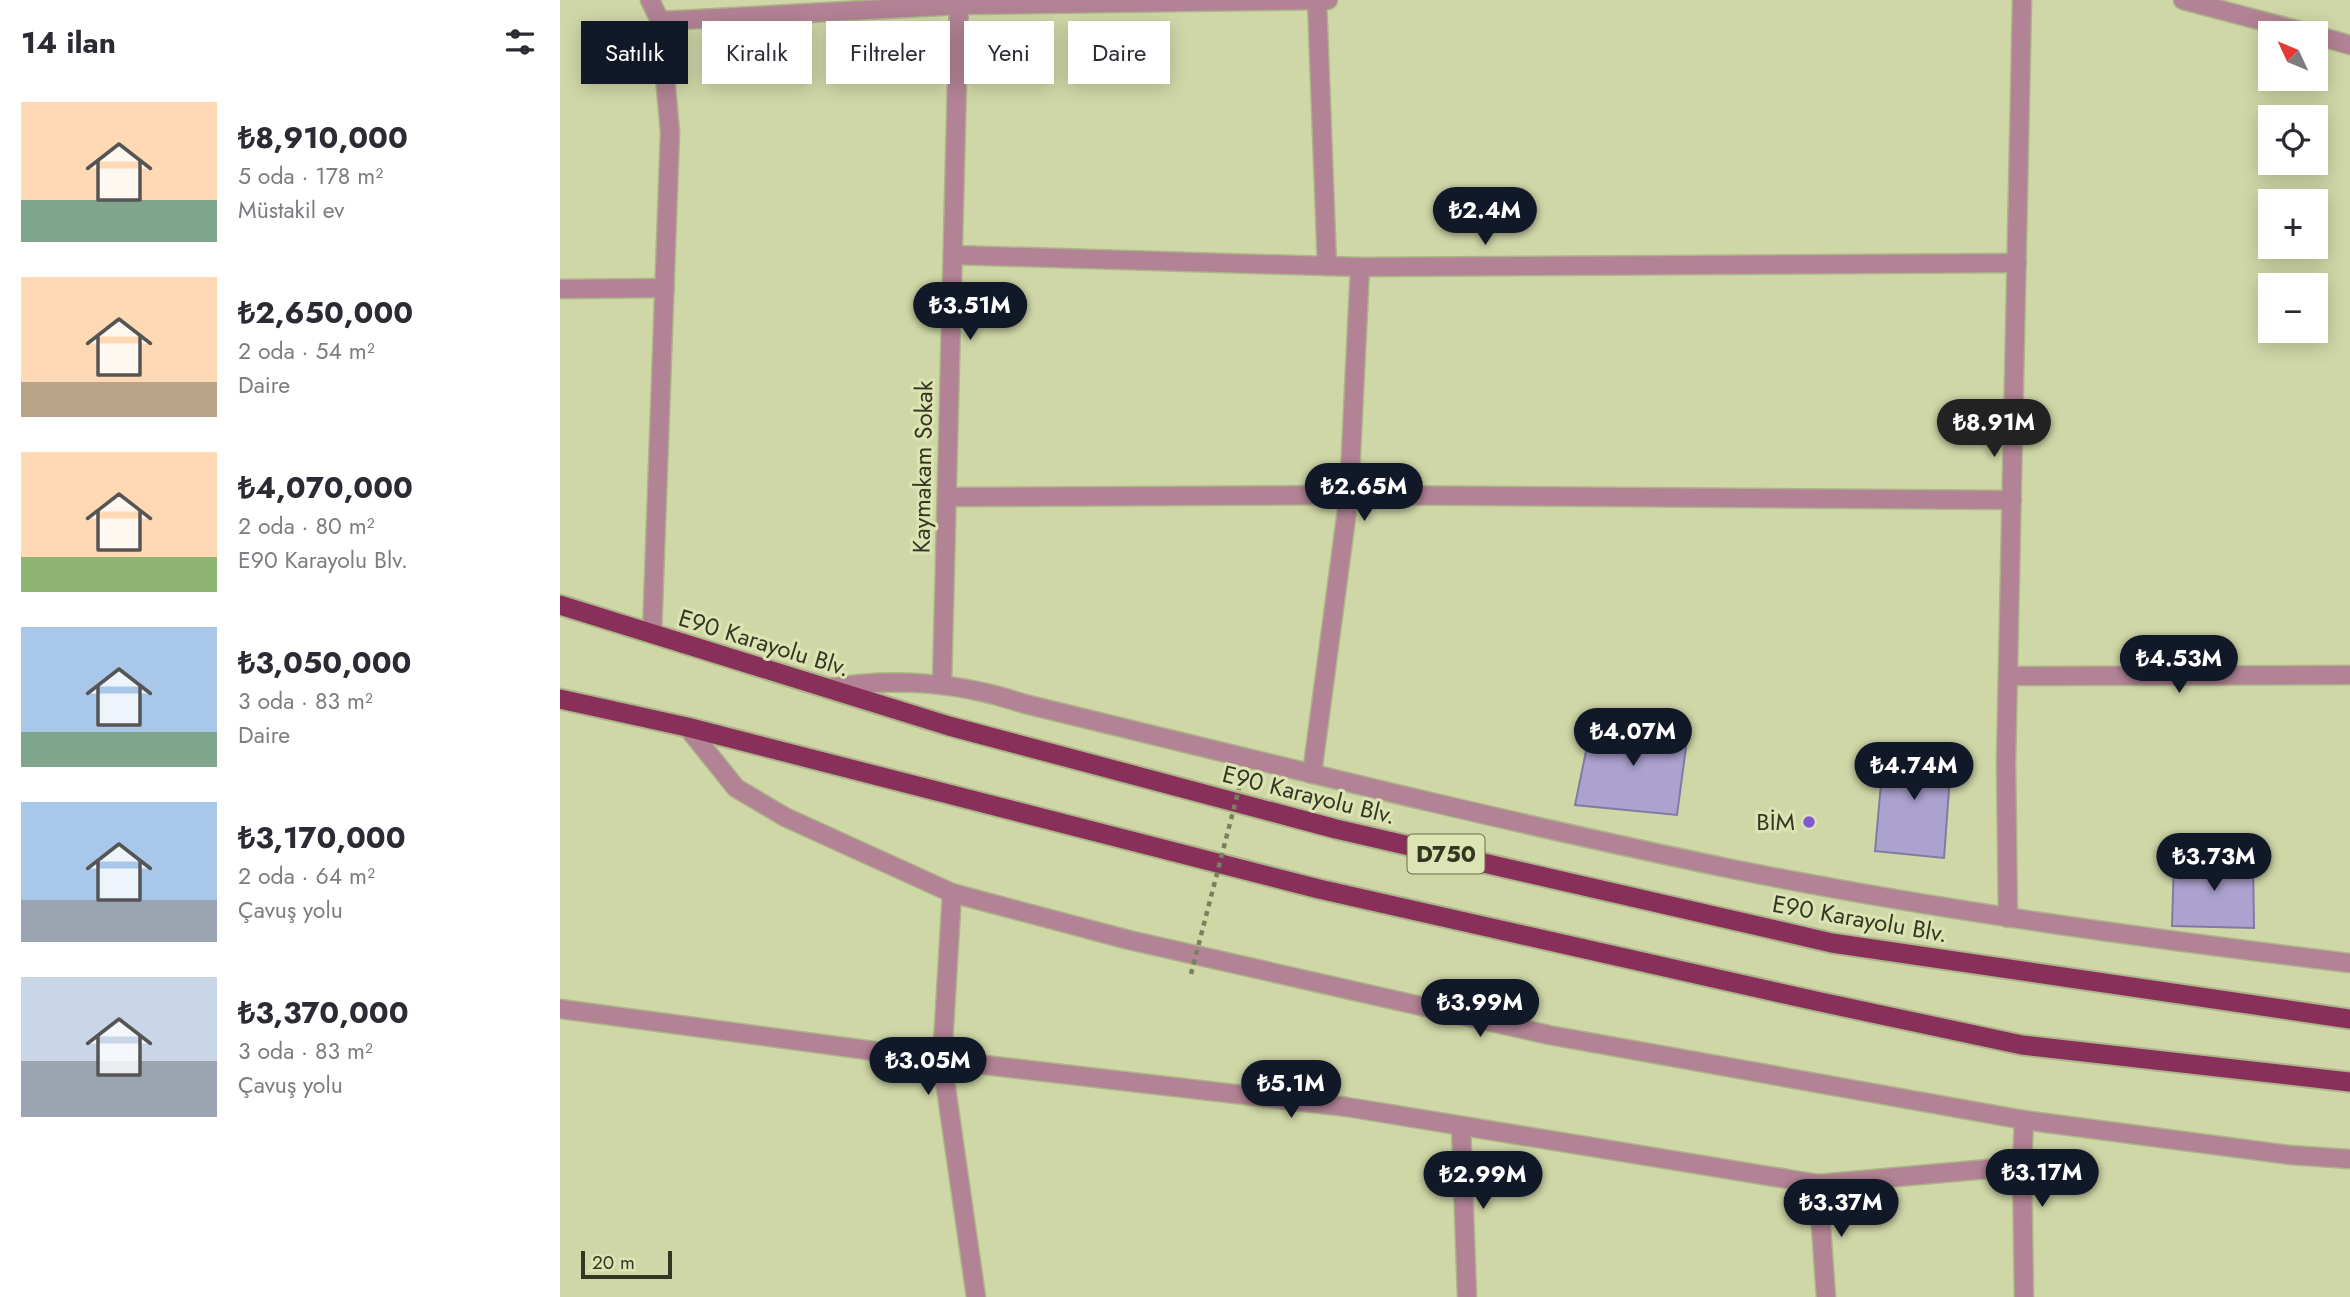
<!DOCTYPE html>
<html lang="tr">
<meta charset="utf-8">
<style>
body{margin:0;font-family:Jost,sans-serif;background:#f7f7f7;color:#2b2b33;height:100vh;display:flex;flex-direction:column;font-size:26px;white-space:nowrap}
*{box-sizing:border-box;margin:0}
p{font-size:23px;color:#7c7c81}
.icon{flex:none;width:38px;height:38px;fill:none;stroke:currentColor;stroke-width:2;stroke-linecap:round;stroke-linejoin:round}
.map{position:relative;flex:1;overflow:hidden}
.panel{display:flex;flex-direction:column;background:#fff;width:560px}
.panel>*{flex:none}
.top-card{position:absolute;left:21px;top:21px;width:665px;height:63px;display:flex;gap:14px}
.needle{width:46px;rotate:314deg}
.fabs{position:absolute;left:1698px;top:21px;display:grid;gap:14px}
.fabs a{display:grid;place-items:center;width:70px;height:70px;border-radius:0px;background:#fff;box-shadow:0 4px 18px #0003;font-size:35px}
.scale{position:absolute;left:21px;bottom:18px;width:91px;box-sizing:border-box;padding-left:7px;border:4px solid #343623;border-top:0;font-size:19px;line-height:24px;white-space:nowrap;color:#343623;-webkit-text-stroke:5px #dde4b3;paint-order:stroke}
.price{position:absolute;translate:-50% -60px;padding:0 16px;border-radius:24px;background:#111827;color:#fff;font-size:23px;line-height:46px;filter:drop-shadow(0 2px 4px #0008)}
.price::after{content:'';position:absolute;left:50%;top:42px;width:21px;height:16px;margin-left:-10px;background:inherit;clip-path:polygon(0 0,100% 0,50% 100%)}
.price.current{background:#222;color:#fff}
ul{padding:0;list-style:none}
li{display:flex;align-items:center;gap:21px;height:175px;padding:0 21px}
li span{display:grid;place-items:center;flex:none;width:196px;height:140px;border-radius:0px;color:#555}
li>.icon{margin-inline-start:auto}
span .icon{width:84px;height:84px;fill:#fffc;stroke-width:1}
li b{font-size:30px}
h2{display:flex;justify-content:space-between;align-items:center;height:84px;padding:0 21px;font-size:30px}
.pill{padding:0 24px;border-radius:0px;background:#fff;box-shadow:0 4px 18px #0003;font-size:24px;line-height:63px}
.pill.current{background:#111827;color:#fff}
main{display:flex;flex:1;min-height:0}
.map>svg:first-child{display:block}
</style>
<main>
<section class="panel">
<h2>14 ilan<svg class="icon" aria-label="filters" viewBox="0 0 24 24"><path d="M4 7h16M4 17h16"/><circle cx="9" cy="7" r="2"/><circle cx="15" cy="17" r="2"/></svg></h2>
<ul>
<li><span style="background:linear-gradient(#ffd9b3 70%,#7fa58c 0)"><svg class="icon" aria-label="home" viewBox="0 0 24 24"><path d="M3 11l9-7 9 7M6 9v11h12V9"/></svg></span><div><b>₺8,910,000</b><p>5 oda · 178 m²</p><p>Müstakil ev</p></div></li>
<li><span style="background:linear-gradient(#ffd9b3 75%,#b9a48a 0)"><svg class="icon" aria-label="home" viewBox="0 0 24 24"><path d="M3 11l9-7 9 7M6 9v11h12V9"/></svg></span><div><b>₺2,650,000</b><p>2 oda · 54 m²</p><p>Daire</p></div></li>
<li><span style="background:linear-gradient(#ffd9b3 75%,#8fb573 0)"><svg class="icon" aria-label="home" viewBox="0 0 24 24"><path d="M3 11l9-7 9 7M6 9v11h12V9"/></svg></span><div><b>₺4,070,000</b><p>2 oda · 80 m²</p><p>E90 Karayolu Blv.</p></div></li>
<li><span style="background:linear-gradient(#a9c7e8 75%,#7fa58c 0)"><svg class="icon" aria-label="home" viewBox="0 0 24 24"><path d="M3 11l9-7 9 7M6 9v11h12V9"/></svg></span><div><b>₺3,050,000</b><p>3 oda · 83 m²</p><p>Daire</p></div></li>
<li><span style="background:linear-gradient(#a9c7e8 70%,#9aa5b1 0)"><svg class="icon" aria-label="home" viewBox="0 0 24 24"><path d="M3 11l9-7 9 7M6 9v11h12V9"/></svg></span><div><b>₺3,170,000</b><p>2 oda · 64 m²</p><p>Çavuş yolu</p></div></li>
<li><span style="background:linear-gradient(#c9d6e8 60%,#9aa5b1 0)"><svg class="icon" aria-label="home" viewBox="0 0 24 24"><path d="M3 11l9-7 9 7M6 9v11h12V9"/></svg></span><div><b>₺3,370,000</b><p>3 oda · 83 m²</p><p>Çavuş yolu</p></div></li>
</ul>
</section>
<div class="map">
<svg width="1790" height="1297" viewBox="0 0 1790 1297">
<rect width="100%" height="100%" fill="#d0d7a7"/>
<!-- building -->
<g fill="#aca2cf" stroke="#837aa4" stroke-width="2">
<polygon points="1033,717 1128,732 1117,815 1015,805"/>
<polygon points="1392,749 1384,858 1315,851 1324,750"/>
<polygon points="1693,858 1694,928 1612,926 1614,859"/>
</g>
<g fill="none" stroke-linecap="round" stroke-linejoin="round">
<defs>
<polyline id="service" points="0,289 105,288"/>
<g id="minor">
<polyline points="90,0 100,21 110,132 92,634"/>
<polyline points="757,0 767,266"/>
<polyline points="1623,0 1748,33"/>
<polyline points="100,21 399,5 768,0"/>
<polyline points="1755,35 1790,45"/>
<polyline points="393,255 800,267 1457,263"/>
<polyline points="387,497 789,495 1452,500"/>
<polyline points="1448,676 1790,675"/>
<polyline points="382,684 399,0"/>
<path d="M268 688C336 677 399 682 465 704 700 761 935 820 1172 869 1377 910 1583 938 1790 963"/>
<polyline points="127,727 176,788 225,817 392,893 569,940 989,1035 1307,1092 1464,1120 1730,1155 1790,1159"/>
<polyline points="752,774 789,495 800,267"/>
<polyline points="392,893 382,1060 416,1297"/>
<polyline points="0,1009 382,1060 787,1107 1258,1184 1462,1166"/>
<polyline points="901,1126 907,1297"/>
<polyline points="1258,1184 1266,1297"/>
</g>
<g id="tertiary">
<polyline points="1448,918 1446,763 1462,0"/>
<polyline points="1464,1297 1462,1166 1464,1120"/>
</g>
<g id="trunk">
<polyline points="0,605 389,726 776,829 1272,943 1790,1019"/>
<polyline points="0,699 127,727 759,889 1256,1001 1462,1045 1790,1082"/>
</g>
</defs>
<!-- service casing -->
<use href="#service" stroke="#aeb48a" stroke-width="21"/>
<!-- minor casing -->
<use href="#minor" stroke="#aeb48a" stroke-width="21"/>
<!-- tertiary casing -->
<use href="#tertiary" stroke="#aeb48a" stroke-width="21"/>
<!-- trunk casing -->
<use href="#trunk" stroke="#aeb48a" stroke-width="23"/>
<!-- service -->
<use href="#service" stroke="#b28395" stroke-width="18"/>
<!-- minor -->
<use href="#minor" stroke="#b28395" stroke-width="18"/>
<!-- tertiary -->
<use href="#tertiary" stroke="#b28395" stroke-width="18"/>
<!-- trunk -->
<use href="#trunk" stroke="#883059" stroke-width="19"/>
<!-- path-bridge -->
<polyline stroke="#7a7f5e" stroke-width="4.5" stroke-dasharray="5 5" stroke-linecap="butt" points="631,974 683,773"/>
</g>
<!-- markers -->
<circle fill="#8059d3" stroke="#dde4b3" stroke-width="2.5" cx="1249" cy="822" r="7"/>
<g text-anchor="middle" stroke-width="6" stroke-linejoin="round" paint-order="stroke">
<!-- shield labels -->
<rect fill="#dde4b3" stroke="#676a4e" stroke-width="2" x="847.5" y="834.5" width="77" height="39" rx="5"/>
<g font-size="23" font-weight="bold" fill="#343623">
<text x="886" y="862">D750</text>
</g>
<!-- street labels -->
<g font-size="24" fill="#343623" stroke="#dde4b3">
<text transform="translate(363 467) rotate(-89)" y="8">Kaymakam Sokak</text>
<text transform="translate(204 643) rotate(17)" y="8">E90 Karayolu Blv.</text>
<text transform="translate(749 795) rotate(14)" y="8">E90 Karayolu Blv.</text>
<text transform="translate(1300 919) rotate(10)" y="8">E90 Karayolu Blv.</text>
</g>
<!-- poi labels -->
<g font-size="24" fill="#343623" stroke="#dde4b3" text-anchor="end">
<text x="1235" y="830">BİM</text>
</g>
</g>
</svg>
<div class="fabs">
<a><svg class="needle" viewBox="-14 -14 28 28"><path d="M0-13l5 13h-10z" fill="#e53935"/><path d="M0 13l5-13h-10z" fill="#7c7c81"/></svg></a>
<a><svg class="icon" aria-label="locate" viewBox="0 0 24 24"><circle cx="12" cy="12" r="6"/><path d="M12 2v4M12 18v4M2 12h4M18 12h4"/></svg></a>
<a>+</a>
<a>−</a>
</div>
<div class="scale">20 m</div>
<b class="price" style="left:925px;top:247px">₺2.4M</b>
<b class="price" style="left:410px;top:342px">₺3.51M</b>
<b class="price current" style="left:1434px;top:459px">₺8.91M</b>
<b class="price" style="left:804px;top:523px">₺2.65M</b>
<b class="price" style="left:1619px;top:695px">₺4.53M</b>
<b class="price" style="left:1073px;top:768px">₺4.07M</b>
<b class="price" style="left:1354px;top:802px">₺4.74M</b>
<b class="price" style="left:1654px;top:893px">₺3.73M</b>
<b class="price" style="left:920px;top:1039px">₺3.99M</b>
<b class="price" style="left:368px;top:1097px">₺3.05M</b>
<b class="price" style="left:731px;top:1120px">₺5.1M</b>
<b class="price" style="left:1482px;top:1209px">₺3.17M</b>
<b class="price" style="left:923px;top:1211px">₺2.99M</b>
<b class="price" style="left:1281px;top:1239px">₺3.37M</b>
<div class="top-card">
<a class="pill current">Satılık</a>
<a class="pill">Kiralık</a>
<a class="pill">Filtreler</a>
<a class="pill">Yeni</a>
<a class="pill">Daire</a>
</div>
</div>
</main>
